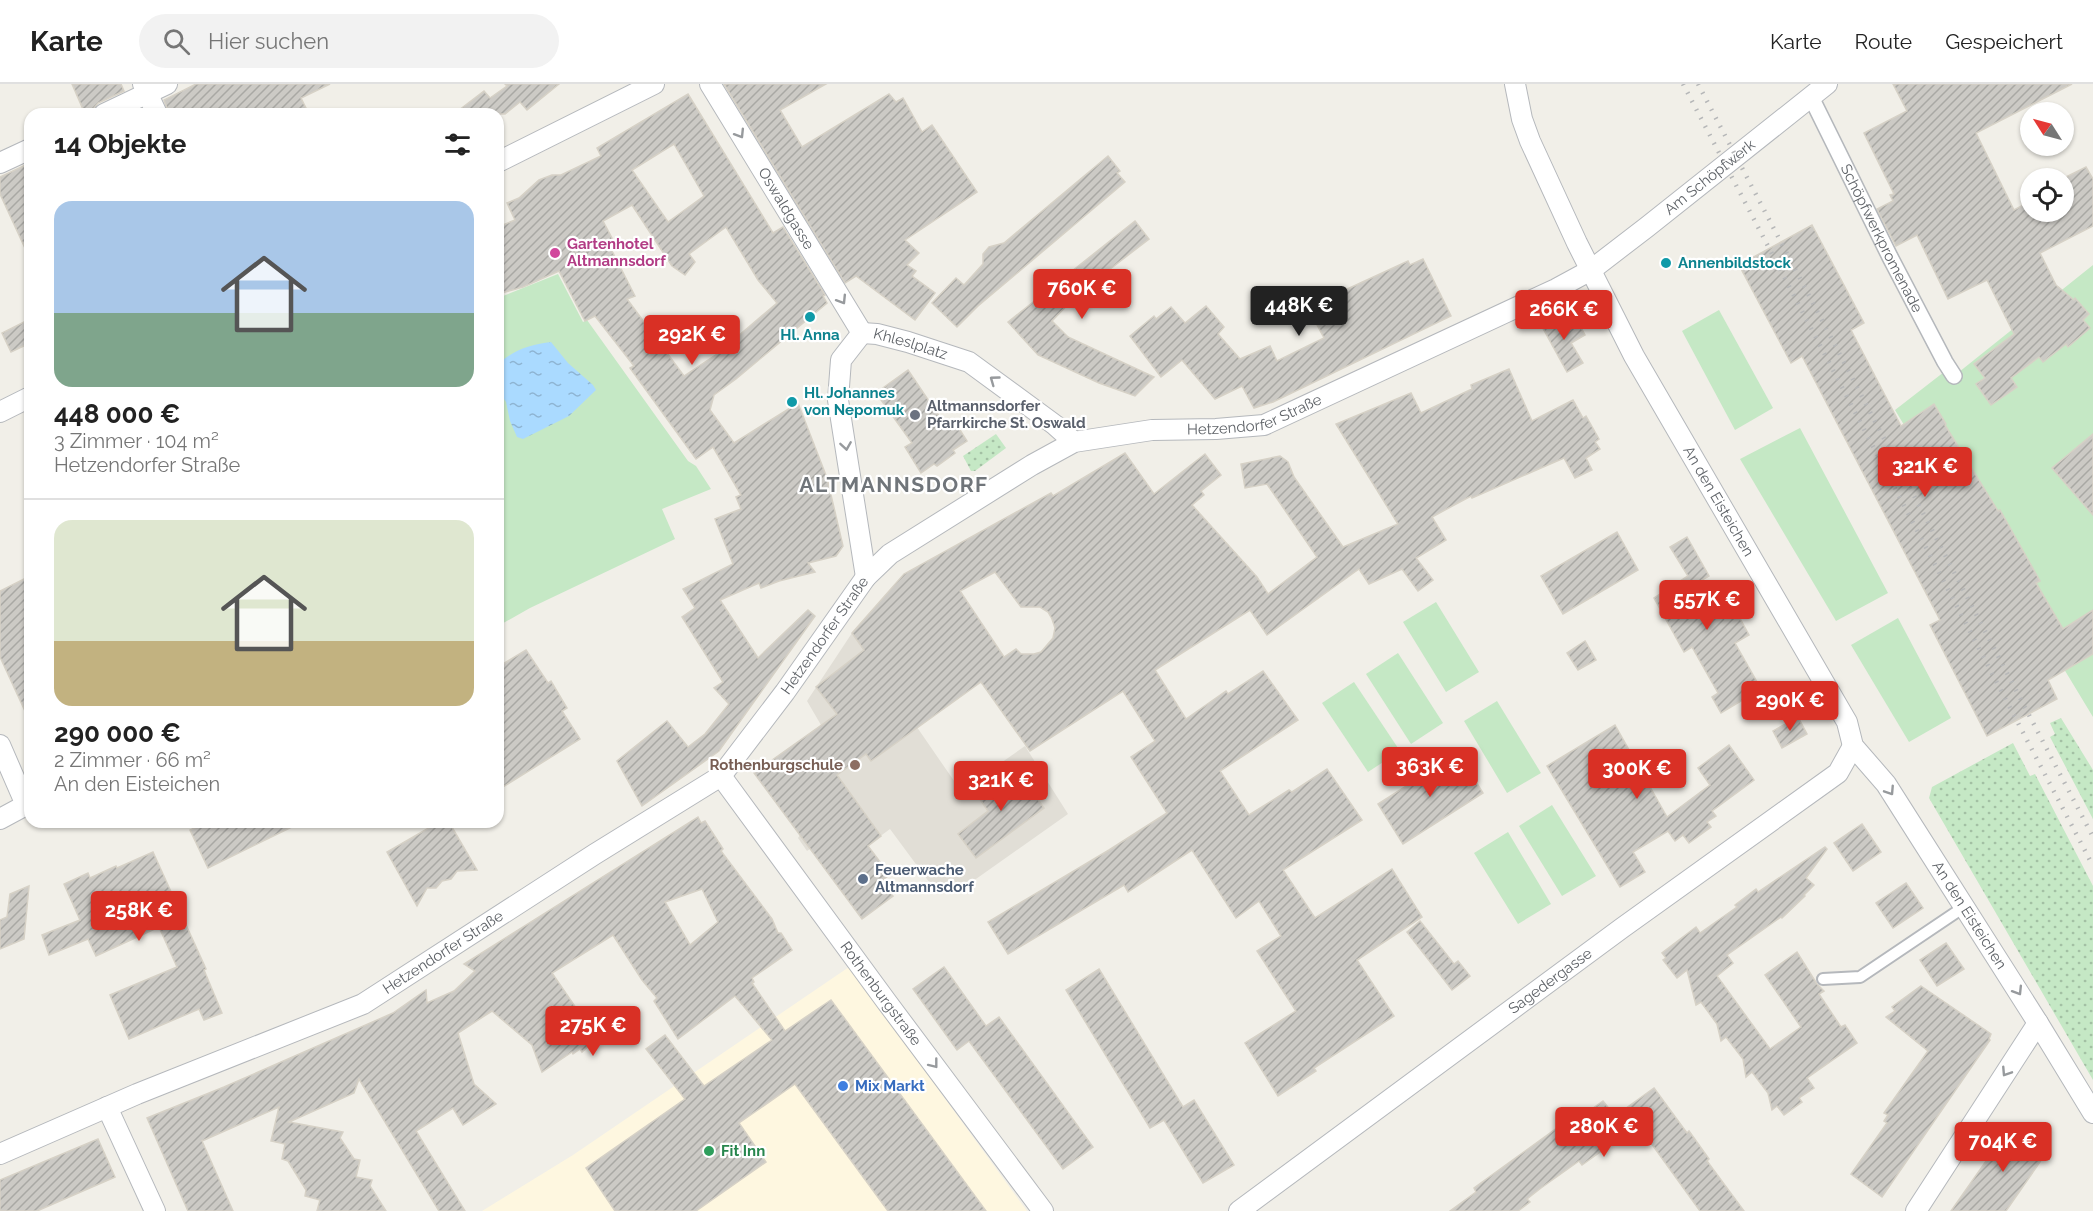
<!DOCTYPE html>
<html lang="de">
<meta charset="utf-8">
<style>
body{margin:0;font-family:Raleway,sans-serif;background:#f2f2f2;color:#222;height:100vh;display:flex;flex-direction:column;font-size:22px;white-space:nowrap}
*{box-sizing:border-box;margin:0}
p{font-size:20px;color:#767676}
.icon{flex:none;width:33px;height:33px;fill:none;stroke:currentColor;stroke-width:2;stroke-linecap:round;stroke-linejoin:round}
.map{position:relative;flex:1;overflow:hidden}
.panel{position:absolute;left:24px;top:24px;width:480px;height:720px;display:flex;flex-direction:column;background:#fff;border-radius:18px;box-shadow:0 2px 4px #0004}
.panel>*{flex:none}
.needle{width:39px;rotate:306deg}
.buttons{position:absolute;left:2020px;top:18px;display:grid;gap:12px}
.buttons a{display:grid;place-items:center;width:54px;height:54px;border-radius:50%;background:#fff;box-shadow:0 2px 4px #0004;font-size:30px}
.price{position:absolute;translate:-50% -51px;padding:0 14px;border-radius:6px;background:#d93025;color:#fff;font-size:20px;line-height:39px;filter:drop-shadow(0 2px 3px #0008)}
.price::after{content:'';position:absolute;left:50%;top:36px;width:18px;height:14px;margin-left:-9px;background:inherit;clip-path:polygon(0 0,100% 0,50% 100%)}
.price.selected{background:#222;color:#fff}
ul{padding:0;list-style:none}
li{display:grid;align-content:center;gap:12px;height:318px;padding:0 30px}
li+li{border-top:2px solid #e0e0e0}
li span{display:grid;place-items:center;height:186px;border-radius:18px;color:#555}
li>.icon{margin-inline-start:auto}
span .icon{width:108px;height:108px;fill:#fffc;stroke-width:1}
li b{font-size:26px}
h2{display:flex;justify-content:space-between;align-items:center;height:72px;padding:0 30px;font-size:26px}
header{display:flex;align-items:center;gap:36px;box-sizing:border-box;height:84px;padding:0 30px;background:#fff;border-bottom:2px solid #e0e0e0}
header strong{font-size:28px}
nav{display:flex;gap:33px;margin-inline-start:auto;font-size:21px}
.search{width:420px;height:54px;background:#f2f2f2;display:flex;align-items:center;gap:15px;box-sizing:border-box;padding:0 21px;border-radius:33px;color:#767676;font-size:22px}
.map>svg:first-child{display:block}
</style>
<header>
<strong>Karte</strong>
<div class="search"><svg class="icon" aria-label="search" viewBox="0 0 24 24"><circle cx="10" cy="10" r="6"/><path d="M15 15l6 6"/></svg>Hier suchen</div>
<nav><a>Karte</a><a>Route</a><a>Gespeichert</a></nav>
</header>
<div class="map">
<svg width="2093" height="1127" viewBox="0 0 2093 1127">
<defs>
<pattern id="grass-dots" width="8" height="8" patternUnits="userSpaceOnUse" patternTransform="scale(1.5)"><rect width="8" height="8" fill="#c5e8c5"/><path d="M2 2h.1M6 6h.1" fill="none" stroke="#a3c0a4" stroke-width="1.8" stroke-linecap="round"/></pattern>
<pattern id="water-ripples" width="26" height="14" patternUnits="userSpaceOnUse" patternTransform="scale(1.5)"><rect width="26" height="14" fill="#aadaff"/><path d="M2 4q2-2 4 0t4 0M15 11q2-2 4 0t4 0" fill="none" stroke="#8eb4d2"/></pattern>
<pattern id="building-hatch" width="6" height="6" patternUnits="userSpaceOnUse" patternTransform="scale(1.5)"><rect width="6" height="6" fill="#cccac5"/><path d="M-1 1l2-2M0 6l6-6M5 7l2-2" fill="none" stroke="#a9a8a4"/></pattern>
</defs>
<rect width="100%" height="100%" fill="#f1efe8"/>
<!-- commercial -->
<polygon fill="#fef7e0" points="849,883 1027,1127 482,1127 573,1071"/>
<!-- education -->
<polygon fill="#e1ded6" points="852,549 961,707 1025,662 1068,730 959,807 938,810 890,745 852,773 836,800 810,765 807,767 798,754 800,751 754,689 821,641 807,617"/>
<!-- grass -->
<g fill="url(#grass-dots)">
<polygon points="996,350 1006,364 975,387 971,387 963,372"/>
<polygon points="2061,634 2093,686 2093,735 2050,653 2055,650 2050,639"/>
<polygon points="2013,659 2030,692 2035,690 2093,802 2093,996 1929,714 1932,703"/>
</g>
<!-- green -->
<g fill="#c5e8c5">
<polygon points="2093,181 2093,633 2044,552 2033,555 1895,326 1944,288 1954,292"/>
<polygon points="558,190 583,238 587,236 688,377 696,382 711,405 662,425 675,455 530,524 498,542 498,214"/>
<polygon points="1719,226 1773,324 1735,346 1682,247"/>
<polygon points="1800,344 1888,509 1836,537 1740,375"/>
<polygon points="1436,518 1479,588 1446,608 1403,538"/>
<polygon points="1898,534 1951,634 1909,658 1851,561"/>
<polygon points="1398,569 1443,639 1411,660 1366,590"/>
<polygon points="1354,598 1400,667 1368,688 1322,619"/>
<polygon points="1497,617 1541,689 1507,709 1464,637"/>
<polygon points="1552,721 1596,792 1562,812 1519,742"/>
<polygon points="1508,748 1551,820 1518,840 1474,769"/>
</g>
<!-- water -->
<path fill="url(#water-ripples)" d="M551 258 568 279 593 301 596 306 569 332 523 355 517 353 510 337 506 318 498 305V280C513 266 532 260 551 258Z"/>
<!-- building -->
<g fill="url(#building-hatch)" stroke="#d6d1c6" stroke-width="1.5" fill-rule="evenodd">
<polygon points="72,0 121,0 124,7 98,19 94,24 92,30 85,30"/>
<polygon points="196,0 330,0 301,14 309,30 169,30 164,16"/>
<polygon points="505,0 559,0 527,26 520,18 505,30 454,30 484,7 490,14 507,2"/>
<polygon points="724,0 826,0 780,26 802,63 889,10 896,18 903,14 922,48 932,41 977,108 905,156 919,169 907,181 916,187 912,192 935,209 915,236 856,192 845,199"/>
<polygon points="1893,0 2072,0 1976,49 2014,126 2031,117 2031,128 2064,128 2064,94 2086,83 2093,95 2093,142 2040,169 2056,201 2074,216 2075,214 2089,230 2083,236 2090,244 2068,263 2066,260 2043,278 2039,273 2011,294 2017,303 1991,321 1976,300 1985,294 1974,280 2014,250 1987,196 1948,215 1917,151 1896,162 1877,125 1893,117 1890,111 1894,110 1864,49 1907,27"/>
<path d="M688 10 773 149 783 143 825 211 823 212 827 219 736 295 714 311 710 326 734 359 798 319 827 394 843 462 836 472 808 479 815 488 779 497 761 504 759 499 720 516 758 574 808 526 815 532 719 667 642 722 617 677 667 637 688 663 705 650 729 620 714 604 723 598 682 533 695 524 683 505 733 480 715 435 741 425 736 413 741 411 713 363 696 375 630 284 634 282 595 232 585 237 559 187 523 203 498 210V143L515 136 507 119 519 114 539 96 552 91H561L601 72 597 64ZM674 60 704 112 668 138 632 86ZM632 121 672 182 685 191 695 178 689 170 726 143 758 196 777 219 717 270 684 292 627 215 635 212 608 159 613 156 603 137Z"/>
<polygon points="1108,72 1120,87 1117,89 1125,98 978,222 957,243 932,219 956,194 964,201 983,180 983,170 989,163 1004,159"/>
<polygon points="30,79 30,175 0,110 0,93"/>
<polygon points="1135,137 1149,155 1079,209 1052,237 1068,253 1154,293 1135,312 1099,299 1038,271 1008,238"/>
<polygon points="1812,141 1864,239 1851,246 1901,342 1934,320 1946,340 1945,341 1998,427 2000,426 2040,497 2036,499 2063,545 2093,526 2093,570 2048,596 2057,615 1987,652 1930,541 1940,536 1802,272 1791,279 1739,181"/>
<polygon points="1423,175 1451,232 1273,318 1254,324 1242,302 1215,315 1182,276 1161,293 1130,252 1154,232 1156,235 1171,223 1185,239 1206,222 1224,243 1218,250 1240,275 1270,262 1277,277 1324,254 1315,237 1336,227 1330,213 1408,177 1410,181"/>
<polygon points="1555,230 1563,243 1577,236 1585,251 1571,259 1583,279 1567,288 1540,239"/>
<polygon points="30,235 30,259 11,268 2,249"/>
<path d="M1509 285 1532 337 1573 316 1583 334 1586 332 1599 355 1595 358 1600 365 1586 374 1592 386 1575 394 1564 374 1472 414 1471 412 1432 433 1446 456 1416 474 1433 496 1418 507 1402 485 1369 500 1359 485 1267 551 1250 526 1155 586 1186 635 1226 607 1228 610 1263 587 1298 636 1220 687 1249 731 1289 706 1292 708 1327 685 1362 736 1283 786 1315 834 1392 785 1422 833 1357 876 1394 932 1314 984 1316 987 1278 1012 1245 959 1296 927 1257 867 1281 852 1259 817 1236 834 1192 766 1128 808 1124 801 1008 870 988 838 1109 766 1167 729 1131 673 1155 657 1123 607 1030 667 981 598 871 677 866 670 837 691 881 752 868 762 890 791 881 797 893 812 862 835 754 689 837 630 816 603 864 566 852 549 904 490 1051 409 1053 412 1125 369 1154 410 1205 370 1221 391 1201 407 1204 411 1192 421 1257 493 1268 510 1317 473 1267 400 1245 404 1241 380 1280 372 1288 378 1294 393 1343 463 1398 440 1336 340 1411 309 1421 329 1472 305 1471 301ZM995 488 1021 523H1040L1048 528 1052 535 1055 544 1053 554 1041 568 1034 570H1021L1016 565 1004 573 960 507Z"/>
<polygon points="908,286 947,344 955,338 967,357 953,366 955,369 937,382 934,380 921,389 905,363 912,359 876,309"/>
<polygon points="2093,350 2093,431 2052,384"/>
<polygon points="1617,448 1638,486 1563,530 1541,492"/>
<polygon points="1687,453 1709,492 1702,496 1725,535 1737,529 1749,551 1735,559 1761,605 1721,629 1712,613 1718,609 1692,563 1684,568 1654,514 1688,492 1670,463"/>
<polygon points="30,492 30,638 0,573 0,507"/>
<polygon points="1585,557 1596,576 1578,586 1567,569"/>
<polygon points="526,566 548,599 551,597 567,624 562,627 580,655 498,706 498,583"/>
<polygon points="1798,633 1807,650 1782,664 1773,647"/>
<polygon points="1615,641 1667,733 1710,701 1698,684 1729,661 1754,696 1712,727 1716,732 1707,738 1711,743 1689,759 1683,751 1675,757 1668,747 1633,768 1645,788 1620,803 1547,682"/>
<polygon points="1458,669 1483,709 1403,760 1378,720"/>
<polygon points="1015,683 1044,724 976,774 958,750 988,727 977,711"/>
<path d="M698 733 701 739 705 737 723 765 721 767 772 835 778 849H781L792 866 752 894 754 898 752 899 785 947 831 916 986 1127H888L795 1000 739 1039 766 1078 696 1127H615L586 1084 685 1015 646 965 665 951 704 1002 772 956 735 912 678 955 654 917 657 914 642 896 613 851 552 889 585 937 599 952 582 968 580 965 573 970 572 968 542 988 532 961 492 927 458 949 474 1000 496 1020 463 1041 453 1024 416 1047 465 1127H439L359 995 354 1009 289 1038 343 1048 340 1054 354 1075 360 1076 356 1093 372 1096 370 1102 386 1127H317L320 1116 305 1112 306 1106 288 1077 282 1075 285 1060 271 1057 279 1023 202 1057 233 1127H188L147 1034 224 1003 393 929 426 906 427 919 454 907 475 887 464 880ZM702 805 718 838 690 861 665 818Z"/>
<polygon points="207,738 302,738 208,784 190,746"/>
<polygon points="439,738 449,738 477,786 457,787 451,795 442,797 436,804 427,804 417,822 387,768"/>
<polygon points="1862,740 1881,768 1853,787 1834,759"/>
<polygon points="1825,763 1827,765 1806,794 1814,801 1804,811 1805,812 1782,834 1781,833 1727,871 1733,879 1717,892 1770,965 1801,943 1765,891 1797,868 1817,900 1824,907 1819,910 1841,943 1845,941 1857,959 1807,994 1814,1004 1799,1014 1802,1018 1784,1031 1777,1022 1772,1026 1768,1009 1752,988 1746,993 1743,975 1726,953 1721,957 1717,940 1701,918 1696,921 1687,886 1677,894 1663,876 1666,874 1662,869 1696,843 1700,849 1737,823 1735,821 1756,805 1758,808"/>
<polygon points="153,768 206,885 204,886 222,929 204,936 199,925 129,955 110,911 177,883 159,843 96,872 88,855 49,871 42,851 80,836 64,800 88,789 90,794 116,782 117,784"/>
<polygon points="1906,799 1923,824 1893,844 1876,819"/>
<polygon points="29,802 24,855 0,865 0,836 7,833 10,810"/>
<polygon points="1420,837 1454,880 1458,877 1470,892 1452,906 1407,848"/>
<polygon points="1946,859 1964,885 1937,902 1920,876"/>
<polygon points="944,883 986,942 999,933 1093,1063 1063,1085 969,957 957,966 913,905"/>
<polygon points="1099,885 1183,1023 1194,1016 1234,1081 1203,1099 1164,1036 1150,1044 1066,906"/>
<polygon points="1921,902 1991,950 1989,955 1990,956 1882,1113 1851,1090 1887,1039 1884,1037 1888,1031 1884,1029 1928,967 1886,933 1895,927 1892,923"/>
<polygon points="1654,1004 1687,1049 1689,1047 1709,1075 1707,1077 1744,1127 1700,1127 1638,1041 1582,1081 1579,1077 1541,1104 1527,1115 1530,1118 1518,1127 1450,1127 1476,1108 1474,1104 1579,1028 1582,1032 1603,1017 1615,1032"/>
<polygon points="2012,1040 2049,1065 2006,1127 1951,1127"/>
<polygon points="98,1055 115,1093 37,1127 0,1127 0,1096"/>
</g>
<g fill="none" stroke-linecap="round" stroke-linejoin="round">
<defs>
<polyline id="service" points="1823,895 1860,893 1964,823"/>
<g id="pedestrian">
<path id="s1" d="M1811 13 1890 173 1945 278 1954 292"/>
</g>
<g id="minor">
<polyline points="143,0 157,30"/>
<path id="s2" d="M710 0 862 249"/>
<path id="s3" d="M1515 0 1522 35 1530 57 1577 159 1634 272 1847 638 1853 662 1886 700 2038 939 2093 1029"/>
<polyline points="104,30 167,0"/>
<polyline points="498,78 654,0"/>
<polyline points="0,79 30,65"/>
<polyline points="862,249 841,276 838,316 866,493"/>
<path id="s4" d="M862 249 877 250 908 258 969 278 1055 341 1074 358"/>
<polyline points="0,328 30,313"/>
<polyline points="0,661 26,721 0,735"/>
<path id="s5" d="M721 692 886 917 1043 1127"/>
<polyline points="107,1023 155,1127"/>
<path id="s6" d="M0 1070 137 1010 363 920 595 770 721 692 785 608 866 493 890 470 1032 381 1074 358 1152 346 1216 345 1264 341 1556 205 1591 186 1647 143 1827 0"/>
<path id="s7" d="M1239 1127 1622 844 1838 689 1853 662"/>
<polyline points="1916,1127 2038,939"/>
</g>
</defs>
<!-- service casing -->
<use href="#service" stroke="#b5b8bc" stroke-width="14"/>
<!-- pedestrian casing -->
<use href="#pedestrian" stroke="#b5b8bc" stroke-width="18"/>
<!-- minor casing -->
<use href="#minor" stroke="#b5b8bc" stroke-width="22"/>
<!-- service -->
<use href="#service" stroke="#fff" stroke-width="10"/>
<!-- pedestrian -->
<use href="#pedestrian" stroke="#fff" stroke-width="15"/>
<!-- minor -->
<use href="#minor" stroke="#fff" stroke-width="20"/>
<!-- rail -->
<g stroke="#b6b7b8" stroke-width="4.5" stroke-dasharray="1.5 8" stroke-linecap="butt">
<polyline points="1683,0 2093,782"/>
<polyline points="1698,0 2093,753"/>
</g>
</g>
<!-- one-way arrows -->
<defs><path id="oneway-chevron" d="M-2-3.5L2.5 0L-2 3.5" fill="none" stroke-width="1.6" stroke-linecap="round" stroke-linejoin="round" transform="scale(1.5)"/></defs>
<g stroke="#979a9d">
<use href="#oneway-chevron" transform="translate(740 50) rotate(58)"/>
<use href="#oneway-chevron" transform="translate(842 216) rotate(58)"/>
<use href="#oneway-chevron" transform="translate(994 296) rotate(-144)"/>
<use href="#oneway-chevron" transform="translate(846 362) rotate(81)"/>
<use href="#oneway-chevron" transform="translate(1890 707) rotate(57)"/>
<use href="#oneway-chevron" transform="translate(2018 907) rotate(58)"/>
<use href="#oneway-chevron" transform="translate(934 980) rotate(52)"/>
<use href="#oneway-chevron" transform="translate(2006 988) rotate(123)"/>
</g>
<!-- markers -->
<circle fill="#d1479c" stroke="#fff" stroke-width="2" cx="555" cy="169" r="6"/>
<g fill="#0f9aa8" stroke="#fff" stroke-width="2">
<circle cx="1666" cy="179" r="6"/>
<circle cx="810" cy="233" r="6"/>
<circle cx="792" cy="318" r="6"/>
</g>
<circle fill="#6b7280" stroke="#fff" stroke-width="2" cx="915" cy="331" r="6"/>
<circle fill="#8d6e63" stroke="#fff" stroke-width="2" cx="855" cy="681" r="6"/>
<circle fill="#5c6f8a" stroke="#fff" stroke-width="2" cx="863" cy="795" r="6"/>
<circle fill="#3f7fe0" stroke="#fff" stroke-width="2" cx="843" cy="1002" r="6"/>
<circle fill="#2e9e5b" stroke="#fff" stroke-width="2" cx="709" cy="1067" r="6"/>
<g text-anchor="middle" stroke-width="4.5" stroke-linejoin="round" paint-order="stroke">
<!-- street labels -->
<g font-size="15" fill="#5f6368" stroke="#fff">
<text dy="5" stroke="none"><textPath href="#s6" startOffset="2016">Am Schöpfwerk</textPath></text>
<text dy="5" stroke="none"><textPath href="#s2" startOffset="146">Oswaldgasse</textPath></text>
<text dy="5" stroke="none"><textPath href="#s1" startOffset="158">Schöpfwerkpromenade</textPath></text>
<text dy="5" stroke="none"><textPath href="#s4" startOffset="50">Khleslplatz</textPath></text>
<text dy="5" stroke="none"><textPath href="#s6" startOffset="1496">Hetzendorfer Straße</textPath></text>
<text dy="5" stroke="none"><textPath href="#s3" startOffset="466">An den Eisteichen</textPath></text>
<text dy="5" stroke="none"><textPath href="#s6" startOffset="992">Hetzendorfer Straße</textPath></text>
<text dy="5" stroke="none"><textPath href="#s3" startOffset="952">An den Eisteichen</textPath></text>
<text dy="5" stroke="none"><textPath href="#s6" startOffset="488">Hetzendorfer Straße</textPath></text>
<text dy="5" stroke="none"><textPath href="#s7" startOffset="387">Sagedergasse</textPath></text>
<text dy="5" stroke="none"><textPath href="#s5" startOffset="270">Rothenburgstraße</textPath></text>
</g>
<!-- hotel labels -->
<g font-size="15" font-weight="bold" fill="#b23c85" stroke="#fff" text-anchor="start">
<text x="567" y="165">Gartenhotel<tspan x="567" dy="17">Altmannsdorf</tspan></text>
</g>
<!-- culture labels -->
<g font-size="15" font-weight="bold" fill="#0d838f" stroke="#fff" text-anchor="start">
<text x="1678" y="184">Annenbildstock</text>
<text x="810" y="256" text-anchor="middle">Hl. Anna</text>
<text x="804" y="314">Hl. Johannes<tspan x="804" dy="17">von Nepomuk</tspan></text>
</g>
<!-- worship labels -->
<g font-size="15" font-weight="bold" fill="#5b616d" stroke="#fff" text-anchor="start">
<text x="927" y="327">Altmannsdorfer<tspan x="927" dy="17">Pfarrkirche St. Oswald</tspan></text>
</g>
<!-- education labels -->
<g font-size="15" font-weight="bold" fill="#785e54" stroke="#fff" text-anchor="end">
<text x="843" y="686">Rothenburgschule</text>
</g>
<!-- service labels -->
<g font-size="15" font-weight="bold" fill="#4e5e75" stroke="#fff" text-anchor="start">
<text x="875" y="791">Feuerwache<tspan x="875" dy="17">Altmannsdorf</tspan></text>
</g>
<!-- shop labels -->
<g font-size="15" font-weight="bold" fill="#366cbe" stroke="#fff" text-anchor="start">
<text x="855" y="1007">Mix Markt</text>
</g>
<!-- leisure labels -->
<g font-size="15" font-weight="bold" fill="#27864d" stroke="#fff" text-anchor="start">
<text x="721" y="1072">Fit Inn</text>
</g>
<!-- district labels -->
<g font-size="21" font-weight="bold" letter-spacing="1.5" fill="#70757a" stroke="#fff">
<text x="894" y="408">ALTMANNSDORF</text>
</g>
</g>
</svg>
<div class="buttons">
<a><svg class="needle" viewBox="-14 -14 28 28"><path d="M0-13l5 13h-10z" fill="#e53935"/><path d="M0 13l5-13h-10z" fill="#767676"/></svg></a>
<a><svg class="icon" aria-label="locate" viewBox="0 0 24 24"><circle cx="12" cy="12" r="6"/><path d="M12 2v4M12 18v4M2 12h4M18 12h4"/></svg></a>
</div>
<b class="price" style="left:1082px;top:236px">760K €</b>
<b class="price selected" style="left:1299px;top:253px">448K €</b>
<b class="price" style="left:1564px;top:257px">266K €</b>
<b class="price" style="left:692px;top:282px">292K €</b>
<b class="price" style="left:1925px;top:414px">321K €</b>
<b class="price" style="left:1707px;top:547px">557K €</b>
<b class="price" style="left:1790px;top:648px">290K €</b>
<b class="price" style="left:1430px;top:714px">363K €</b>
<b class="price" style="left:1637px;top:716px">300K €</b>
<b class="price" style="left:1001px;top:728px">321K €</b>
<b class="price" style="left:139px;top:858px">258K €</b>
<b class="price" style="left:593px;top:973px">275K €</b>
<b class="price" style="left:1604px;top:1074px">280K €</b>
<b class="price" style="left:2003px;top:1089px">704K €</b>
<section class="panel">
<h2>14 Objekte<svg class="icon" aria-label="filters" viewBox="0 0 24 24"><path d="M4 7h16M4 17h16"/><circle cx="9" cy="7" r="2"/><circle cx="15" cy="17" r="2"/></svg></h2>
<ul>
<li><span style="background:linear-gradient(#a9c7e8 60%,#7fa58c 0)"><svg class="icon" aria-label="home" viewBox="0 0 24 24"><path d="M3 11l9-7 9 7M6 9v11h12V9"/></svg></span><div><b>448 000 €</b><p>3 Zimmer · 104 m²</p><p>Hetzendorfer Straße</p></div></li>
<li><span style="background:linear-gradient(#dfe7d0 65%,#c2b280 0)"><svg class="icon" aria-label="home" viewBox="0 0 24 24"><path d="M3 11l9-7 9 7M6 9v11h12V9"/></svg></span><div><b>290 000 €</b><p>2 Zimmer · 66 m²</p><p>An den Eisteichen</p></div></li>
</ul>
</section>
</div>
